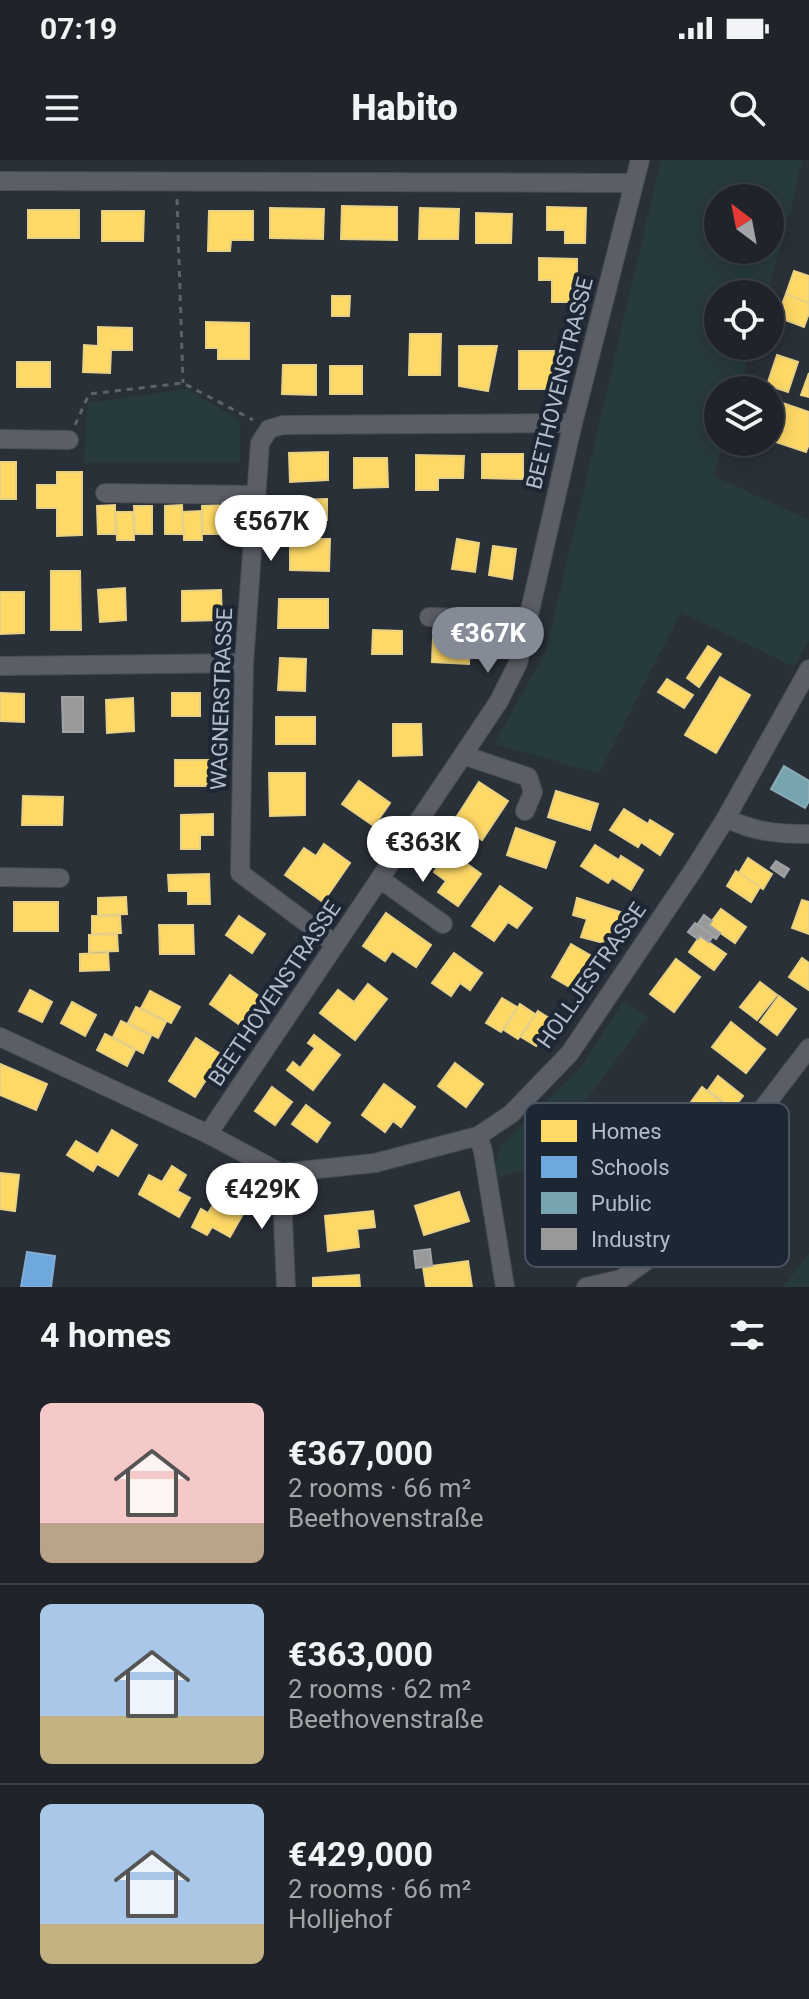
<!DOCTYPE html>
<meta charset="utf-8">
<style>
body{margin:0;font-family:Roboto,sans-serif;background:#2d3036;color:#f1f3f6;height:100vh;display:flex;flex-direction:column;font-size:30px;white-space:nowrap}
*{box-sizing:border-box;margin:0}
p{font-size:26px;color:#a2a4a8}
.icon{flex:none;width:44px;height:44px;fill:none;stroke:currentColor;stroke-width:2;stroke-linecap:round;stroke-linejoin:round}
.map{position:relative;height:1127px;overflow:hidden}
.drawer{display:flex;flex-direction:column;background:#20242a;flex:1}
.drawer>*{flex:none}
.needle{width:52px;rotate:328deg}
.fabs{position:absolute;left:704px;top:24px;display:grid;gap:16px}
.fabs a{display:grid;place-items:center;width:80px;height:80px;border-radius:50%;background:#20242a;box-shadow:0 4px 20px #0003,0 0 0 2px #3d4147;font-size:40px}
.price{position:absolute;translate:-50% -68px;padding:0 18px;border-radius:28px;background:#fff;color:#222;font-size:26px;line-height:52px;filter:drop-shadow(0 2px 4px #0008)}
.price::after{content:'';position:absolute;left:50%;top:48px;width:24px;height:18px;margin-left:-12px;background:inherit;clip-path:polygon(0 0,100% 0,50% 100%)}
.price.current{background:#848b96;color:#fff}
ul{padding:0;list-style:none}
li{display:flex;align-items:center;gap:24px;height:200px;padding:0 40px}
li+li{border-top:2px solid #3d4147}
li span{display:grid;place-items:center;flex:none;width:224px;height:160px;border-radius:12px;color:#555}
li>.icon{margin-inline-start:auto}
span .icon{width:96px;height:96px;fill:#fffc;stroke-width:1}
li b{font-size:34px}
h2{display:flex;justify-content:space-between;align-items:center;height:96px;padding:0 40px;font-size:34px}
.status{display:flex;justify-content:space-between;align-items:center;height:56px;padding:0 40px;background:#20242a;direction:ltr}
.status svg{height:22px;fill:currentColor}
header{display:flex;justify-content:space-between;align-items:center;height:104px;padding:0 40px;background:#20242a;font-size:36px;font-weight:800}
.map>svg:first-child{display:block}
</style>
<div class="status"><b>07:19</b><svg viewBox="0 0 49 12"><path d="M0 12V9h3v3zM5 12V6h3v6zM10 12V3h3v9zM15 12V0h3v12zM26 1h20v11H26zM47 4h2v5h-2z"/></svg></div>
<header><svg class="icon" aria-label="menu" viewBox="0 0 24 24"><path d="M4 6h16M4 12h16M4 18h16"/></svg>Habito<svg class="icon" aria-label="search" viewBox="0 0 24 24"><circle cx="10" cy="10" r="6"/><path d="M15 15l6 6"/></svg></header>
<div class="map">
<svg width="809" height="1127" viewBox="0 0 809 1127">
<rect width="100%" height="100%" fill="#2a3038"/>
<!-- green -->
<g fill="#273a3e" fill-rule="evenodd">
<path d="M661 0H802L791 51 767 134H718V186H752L739 230H718V282H724L714 316 809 360V481L794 507 681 452 599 613 494 584 546 491ZM770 38V90H718V38Z"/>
<polygon points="187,229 240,261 240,302 84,303 88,243"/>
<polygon points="623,842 648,857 555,982 593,1015 631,1074 615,1089 560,1000 491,1019 501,986 581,907"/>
<polygon points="809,1094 809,1127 783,1127"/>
</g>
<!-- homes -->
<g fill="#ffd966" stroke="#e8d084" stroke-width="2">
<polygon points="342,46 397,47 397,80 341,79"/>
<polygon points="547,47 586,48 585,83 565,83 565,70 547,70"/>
<polygon points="270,48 324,49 323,79 270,78"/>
<polygon points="420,48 459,49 458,79 419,79"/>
<rect x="28" y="50" width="51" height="28"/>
<polygon points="102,51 144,51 143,81 102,81"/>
<polygon points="209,51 253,51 253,80 231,80 230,91 208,91"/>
<polygon points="476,53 512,54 511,83 476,83"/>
<polygon points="539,98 577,99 577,142 552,142 552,120 539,120"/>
<polygon points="794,111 809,116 809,143 786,134"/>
<polygon points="786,134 809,143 809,153 804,167 777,157"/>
<polygon points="332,136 350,136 349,156 332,156"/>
<polygon points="206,162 249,163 249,199 218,199 218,188 206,188"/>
<polygon points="98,167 132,168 132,190 111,190 110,213 83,212 84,185 98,186"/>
<polygon points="410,174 441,174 440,215 409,215"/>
<polygon points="459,186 497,186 488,231 459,226"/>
<polygon points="519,191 555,191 554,229 519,229"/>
<polygon points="777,195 798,202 788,232 767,225"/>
<rect x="17" y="202" width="33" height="25"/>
<polygon points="283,205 316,205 316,235 282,234"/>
<rect x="330" y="206" width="32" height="28"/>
<polygon points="809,213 809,237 801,235"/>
<polygon points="771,239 809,252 809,284 806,292 770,280"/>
<polygon points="328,292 328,320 290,322 289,293"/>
<polygon points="482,294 523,294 523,319 482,318"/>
<polygon points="416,295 464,296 463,318 438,318 438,330 416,330"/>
<polygon points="354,298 387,298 388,327 354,328"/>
<rect x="0" y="302" width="16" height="37"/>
<polygon points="57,312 82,312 82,375 57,376 57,348 37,348 37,325 57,325"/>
<polygon points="327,339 327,360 287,361 287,340"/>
<polygon points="115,345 115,374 98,374 97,346"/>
<polygon points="182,345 183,374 165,374 165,346"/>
<polygon points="219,345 220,374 203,374 202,346"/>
<polygon points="134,346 152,346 152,374 135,374"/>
<polygon points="201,351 202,380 184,380 183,352"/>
<polygon points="116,352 133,352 134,380 117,380"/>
<polygon points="290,379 330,379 329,411 290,410"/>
<polygon points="457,379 479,383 475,412 452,409"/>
<polygon points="493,386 516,389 512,419 489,415"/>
<polygon points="51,411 80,411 81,470 51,470"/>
<polygon points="125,428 126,460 100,462 98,430"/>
<polygon points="221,430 222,460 182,461 182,431"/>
<polygon points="0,432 24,432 24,473 0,474"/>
<polygon points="279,439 328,439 328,468 278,468"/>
<polygon points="373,470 402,471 402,494 372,494"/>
<polygon points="433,478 470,479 469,504 432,502"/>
<polygon points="708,486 721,494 699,527 687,518"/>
<polygon points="280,498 306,499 305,531 278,530"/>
<polygon points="720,517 750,535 716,593 685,575"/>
<polygon points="667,519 693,535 684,548 658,532"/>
<polygon points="0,533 24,534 24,562 0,561"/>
<rect x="172" y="533" width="28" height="23"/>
<polygon points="133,538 134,571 107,573 106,540"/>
<rect x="276" y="557" width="39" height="27"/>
<polygon points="393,564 421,564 422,595 393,596"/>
<rect x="175" y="600" width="36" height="26"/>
<polygon points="269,613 305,613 305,655 270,656"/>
<polygon points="359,621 390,643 374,666 342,644"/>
<polygon points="479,622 508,641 482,680 454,661"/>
<polygon points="556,631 598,644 590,670 548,657"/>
<polygon points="23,636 63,637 62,665 22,665"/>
<polygon points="624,649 648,664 650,660 673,674 660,695 641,682 638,687 610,670"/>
<polygon points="213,654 213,675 200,675 200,689 181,689 181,655"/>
<polygon points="516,668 555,682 546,708 507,695"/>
<polygon points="324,684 350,703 323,742 285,715 304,688 316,696"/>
<polygon points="595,685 619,700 621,696 643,710 631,730 612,718 608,723 581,706"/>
<polygon points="449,691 481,714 458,746 438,732 446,721 434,712"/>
<polygon points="748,698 772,714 763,729 739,713"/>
<polygon points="736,711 760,727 751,742 727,726"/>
<polygon points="209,714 210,744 188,744 188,731 169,731 168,715"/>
<polygon points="500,726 532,748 517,768 508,762 494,781 472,766"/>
<polygon points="126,737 127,754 98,755 98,738"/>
<polygon points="577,738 623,753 616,777 607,776 604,783 581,777 587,759 573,755"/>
<polygon points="802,740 809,742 809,774 792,768"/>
<rect x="14" y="742" width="44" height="29"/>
<polygon points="721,749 746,767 735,783 709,765"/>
<polygon points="386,753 431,785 416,807 392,791 385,801 363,786"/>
<polygon points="92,756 120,756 121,773 92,774"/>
<polygon points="239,756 265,774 252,793 226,775"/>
<polygon points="159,765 193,765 194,794 160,794"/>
<polygon points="117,774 118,791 89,792 89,775"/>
<polygon points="700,776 726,794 714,810 689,792"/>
<polygon points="571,784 602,802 589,823 578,817 571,828 552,817"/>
<polygon points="108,793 109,810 80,811 80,794"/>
<polygon points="454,793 482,813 470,830 460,823 451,836 432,823"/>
<polygon points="802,798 809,803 809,830 789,817"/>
<polygon points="676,799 700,817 674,852 650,834"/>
<polygon points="230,815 260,837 240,865 210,844"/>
<polygon points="760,822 777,835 757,860 740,847"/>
<polygon points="368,824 387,839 355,880 320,853 338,830 354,842"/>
<polygon points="30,830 52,842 42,862 19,851"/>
<polygon points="150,831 180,847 171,863 141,848"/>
<polygon points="779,836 796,849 777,875 760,862"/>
<polygon points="502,838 517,847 501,872 486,863"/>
<polygon points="72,842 96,855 85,876 61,863"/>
<polygon points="520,844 535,854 518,879 504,870"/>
<polygon points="136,847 166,862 158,878 128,863"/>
<polygon points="538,851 552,860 536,886 521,877"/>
<polygon points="121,861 151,876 143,893 113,877"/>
<polygon points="731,862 765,889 746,913 712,887"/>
<polygon points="105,874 135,890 127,906 97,890"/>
<polygon points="314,875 340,895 313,930 287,910 293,902 300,908 315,888 308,883"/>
<polygon points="196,878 222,895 195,937 169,921"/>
<polygon points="455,903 483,924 466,947 438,926"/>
<polygon points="0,904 47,924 36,950 0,935"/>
<polygon points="718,916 743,936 733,949 708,930"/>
<polygon points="384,924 415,947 401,967 393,961 385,972 362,955"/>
<polygon points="272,927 292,942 275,965 255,951"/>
<polygon points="702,927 727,947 716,961 691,942"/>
<polygon points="306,945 330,963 317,982 292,964"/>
<polygon points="112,970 137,985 118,1016 97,1004 93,1011 67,995 76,981 98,994"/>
<polygon points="172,1006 186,1015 177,1031 190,1038 179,1057 139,1034 149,1015 162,1022"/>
<polygon points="0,1013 19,1015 15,1051 0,1049"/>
<polygon points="459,1032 469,1061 424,1075 415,1046"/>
<polygon points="220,1033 247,1047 230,1077 212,1067 207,1075 192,1067 201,1049 208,1053"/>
<polygon points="373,1051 375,1067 357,1069 359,1087 328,1091 325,1056"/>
<polygon points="468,1101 472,1127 426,1127 423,1107"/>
<polygon points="359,1115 360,1127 313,1127 313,1118"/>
</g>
<!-- schools -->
<polygon fill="#6fa8dc" stroke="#84aed6" stroke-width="2" points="27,1092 55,1096 51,1127 21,1127"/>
<!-- public -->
<polygon fill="#76a5af" stroke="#89acb7" stroke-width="2" points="784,606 809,621 809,641 805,648 771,629"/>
<!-- industry -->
<g fill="#999" stroke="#a1a4a7" stroke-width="2">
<polygon points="62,537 83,537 83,572 63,572"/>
<polygon points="776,701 789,709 784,717 771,708"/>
<polygon points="704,755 712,761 709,765 720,773 716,779 697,765"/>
<polygon points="695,763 713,776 709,782 700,776 698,779 688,772"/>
<polygon points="430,1089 432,1106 416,1108 414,1091"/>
</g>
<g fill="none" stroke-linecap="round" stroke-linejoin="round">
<defs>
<g id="minor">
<polyline points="0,21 634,23"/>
<polyline points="0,279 69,280"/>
<polyline points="105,333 255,335"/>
<polyline points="429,457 527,459"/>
<polyline points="0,506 244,503"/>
<polyline points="463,595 528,617 533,632 525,651"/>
<path d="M726 658C754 672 778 674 809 674"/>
<polyline points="0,717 60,718"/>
<polyline points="380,719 443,764"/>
<polyline points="335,784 240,713 244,503 260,283 269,269 283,265 573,263"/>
<polyline points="0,877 208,974 281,1013 375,1003 478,976 511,954 570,893 694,709 726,658 809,509"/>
<polyline points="208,974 463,595 499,541 518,503 573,263 640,0"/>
<polyline points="478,976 483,991 505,1127"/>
<polyline points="281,1013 286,1127"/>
<polyline points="586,1127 621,1119 646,1101 809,888"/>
</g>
</defs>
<!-- minor casing -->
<use href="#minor" stroke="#484c53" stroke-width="20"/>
<!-- path -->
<g stroke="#5d636a" stroke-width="3" stroke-dasharray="6 6" stroke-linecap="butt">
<polyline points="177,39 183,223"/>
<polyline points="75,265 89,234 183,223 253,260"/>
</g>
<!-- minor -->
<use href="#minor" stroke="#5a5e66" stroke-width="18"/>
</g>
<g text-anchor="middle" stroke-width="8" stroke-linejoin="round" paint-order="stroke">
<!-- street labels -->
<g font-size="22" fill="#b4bcc9" stroke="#1d2633">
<text transform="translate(559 223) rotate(-76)" y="8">BEETHOVENSTRASSE</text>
<text transform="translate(221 539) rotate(-88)" y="8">WAGNERSTRASSE</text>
<text transform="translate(591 815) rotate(-55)" y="8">HOLLJESTRASSE</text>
<text transform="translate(274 833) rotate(-56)" y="8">BEETHOVENSTRASSE</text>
</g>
</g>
<!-- legend -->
<rect x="525" y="943" width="264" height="164" rx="12" fill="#1d2633" stroke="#4a5360" stroke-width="2"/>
<rect x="541" y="960" width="36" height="22" fill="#ffd966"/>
<rect x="541" y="996" width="36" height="22" fill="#6fa8dc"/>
<rect x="541" y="1032" width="36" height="22" fill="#76a5af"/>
<rect x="541" y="1068" width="36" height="22" fill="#999"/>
<g font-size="22" fill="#b4bcc9">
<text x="591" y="979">Homes</text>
<text x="591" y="1015">Schools</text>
<text x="591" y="1051">Public</text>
<text x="591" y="1087">Industry</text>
</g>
</svg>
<div class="fabs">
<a><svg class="needle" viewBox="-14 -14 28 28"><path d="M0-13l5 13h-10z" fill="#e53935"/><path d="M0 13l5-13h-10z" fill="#a2a4a8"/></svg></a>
<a><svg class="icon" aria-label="locate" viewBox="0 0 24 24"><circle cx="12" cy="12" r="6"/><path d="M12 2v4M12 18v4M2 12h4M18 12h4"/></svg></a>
<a><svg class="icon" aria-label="layers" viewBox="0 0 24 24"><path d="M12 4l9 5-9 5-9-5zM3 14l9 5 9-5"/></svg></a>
</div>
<b class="price" style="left:271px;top:403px">€567K</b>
<b class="price current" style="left:488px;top:515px">€367K</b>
<b class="price" style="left:423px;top:724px">€363K</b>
<b class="price" style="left:262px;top:1071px">€429K</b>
</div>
<section class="drawer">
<h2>4 homes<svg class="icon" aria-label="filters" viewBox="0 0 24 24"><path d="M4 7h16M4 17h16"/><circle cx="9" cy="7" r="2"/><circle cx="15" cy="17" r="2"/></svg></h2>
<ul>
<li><span style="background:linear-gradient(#f6c9c9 75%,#b9a48a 0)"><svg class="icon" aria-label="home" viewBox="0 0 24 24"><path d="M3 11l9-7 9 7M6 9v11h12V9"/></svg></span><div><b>€367,000</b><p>2 rooms · 66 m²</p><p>Beethovenstraße</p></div></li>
<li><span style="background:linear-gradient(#a9c7e8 70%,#c2b280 0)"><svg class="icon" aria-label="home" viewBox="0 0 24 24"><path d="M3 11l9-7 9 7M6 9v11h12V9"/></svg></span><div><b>€363,000</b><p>2 rooms · 62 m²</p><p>Beethovenstraße</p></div></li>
<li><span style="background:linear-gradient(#a9c7e8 75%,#c2b280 0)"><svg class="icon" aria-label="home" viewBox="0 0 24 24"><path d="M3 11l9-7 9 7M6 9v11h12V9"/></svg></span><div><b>€429,000</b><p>2 rooms · 66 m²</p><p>Holljehof</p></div></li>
</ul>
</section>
